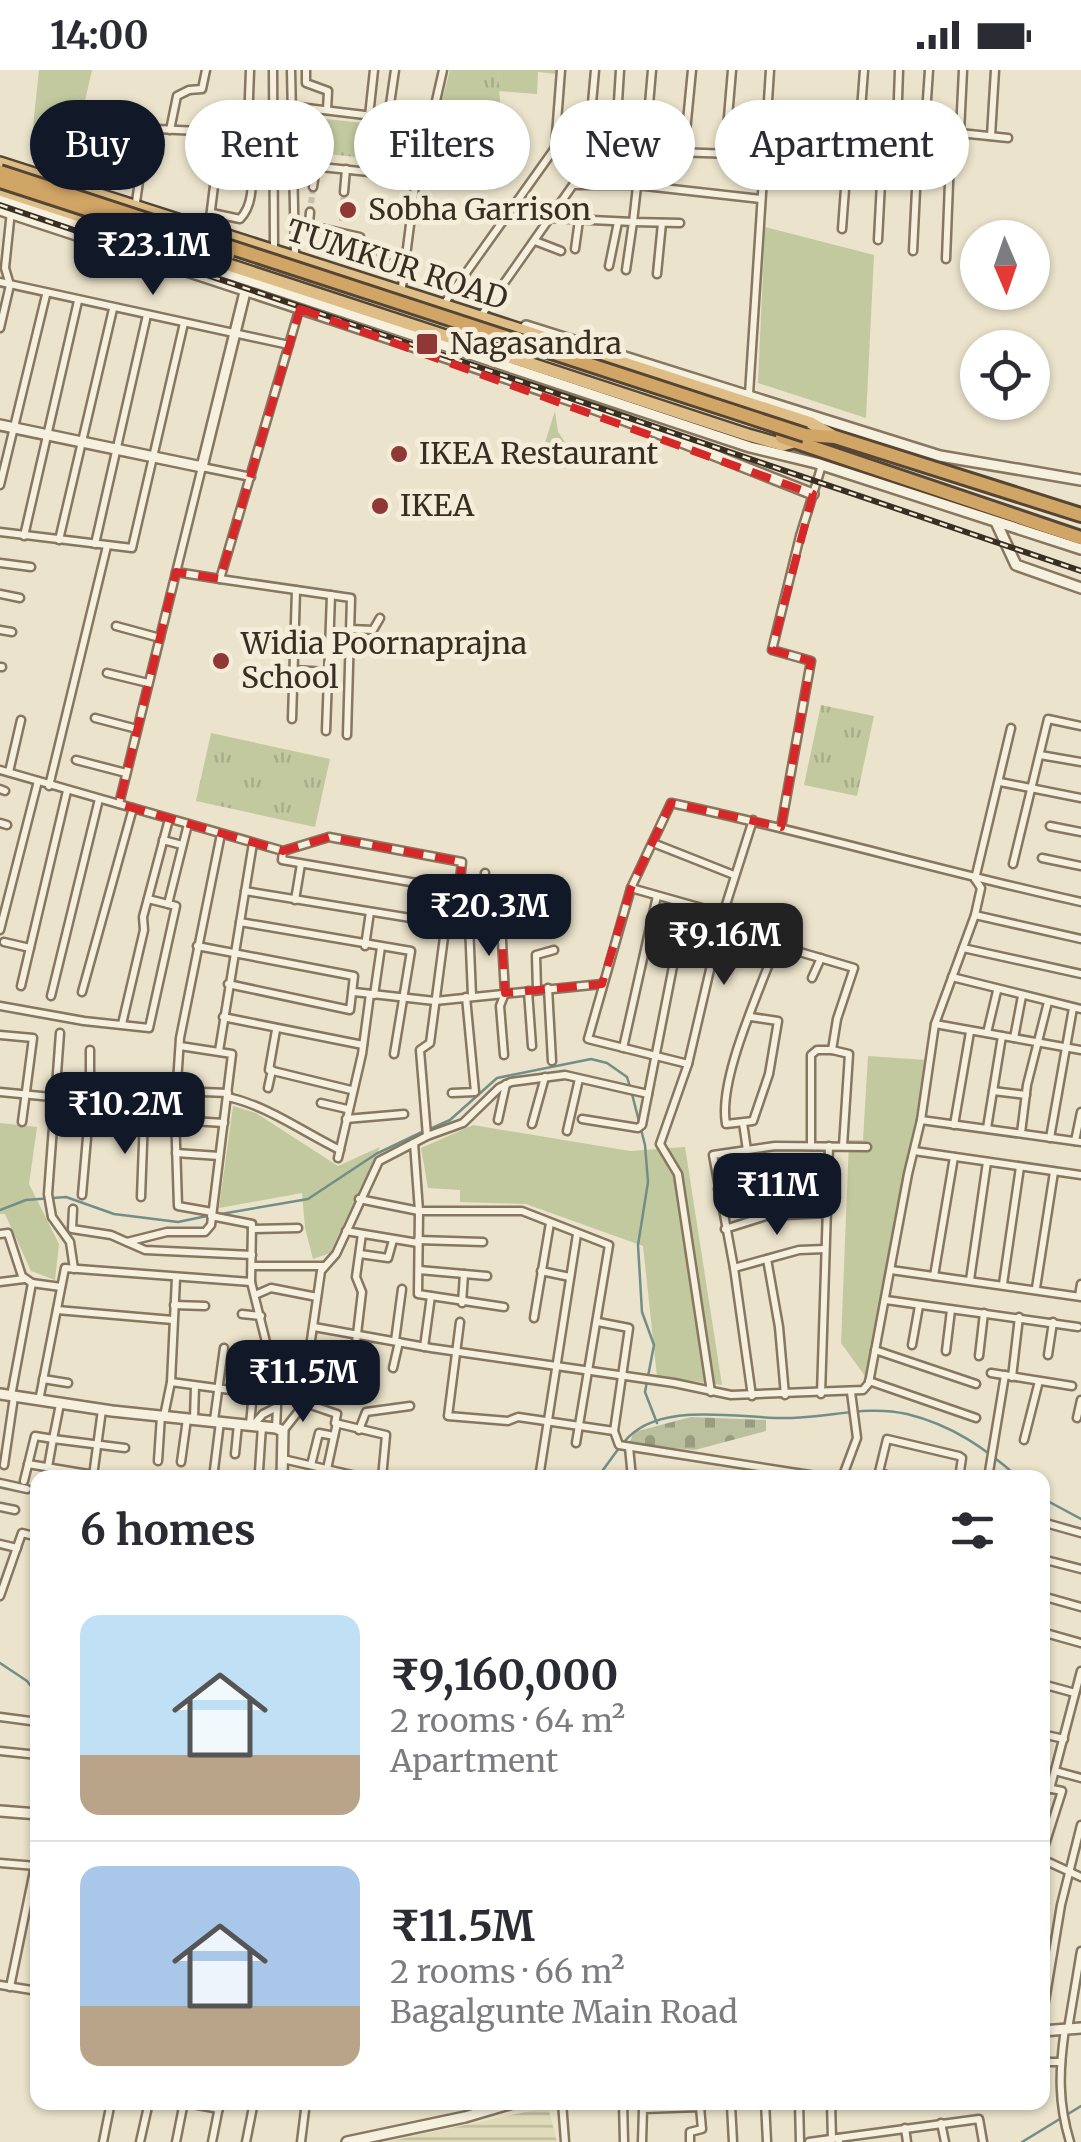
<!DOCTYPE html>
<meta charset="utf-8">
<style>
body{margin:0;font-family:Merriweather,serif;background:#f2f2f3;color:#2b2b33;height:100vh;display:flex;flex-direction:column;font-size:38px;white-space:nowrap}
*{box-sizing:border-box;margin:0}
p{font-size:32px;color:#7c7c81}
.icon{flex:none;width:55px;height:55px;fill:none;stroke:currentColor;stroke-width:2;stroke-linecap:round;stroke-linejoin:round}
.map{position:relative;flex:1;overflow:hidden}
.panel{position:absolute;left:30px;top:1400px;width:1020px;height:640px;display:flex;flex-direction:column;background:#fff;border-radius:20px;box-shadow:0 2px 8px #0004}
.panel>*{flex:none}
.guide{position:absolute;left:30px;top:30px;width:1022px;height:90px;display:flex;gap:20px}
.needle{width:65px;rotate:178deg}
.fabs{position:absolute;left:960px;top:150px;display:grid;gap:20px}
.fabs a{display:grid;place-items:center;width:90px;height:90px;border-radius:50%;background:#fff;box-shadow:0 2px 8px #0004;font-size:50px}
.price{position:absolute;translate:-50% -85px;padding:0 22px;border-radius:20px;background:#111827;color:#fff;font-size:32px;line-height:65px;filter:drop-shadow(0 2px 5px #0008)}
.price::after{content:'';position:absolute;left:50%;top:60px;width:30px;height:22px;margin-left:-15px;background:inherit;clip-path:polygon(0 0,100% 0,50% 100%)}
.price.active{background:#222;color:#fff}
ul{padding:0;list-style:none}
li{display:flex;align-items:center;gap:30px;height:250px;padding:0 50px}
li+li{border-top:2px solid #e1e1e2}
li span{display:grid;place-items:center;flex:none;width:280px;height:200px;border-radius:20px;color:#555}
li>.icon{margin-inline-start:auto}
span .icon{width:120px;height:120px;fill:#fffc;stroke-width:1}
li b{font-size:42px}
h2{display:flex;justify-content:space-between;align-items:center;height:120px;padding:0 50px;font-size:42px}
.tag{padding:0 35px;border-radius:45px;background:#fff;box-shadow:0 2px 8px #0004;font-size:35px;line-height:90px}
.tag.active{background:#111827;color:#fff}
.status{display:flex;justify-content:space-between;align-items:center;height:70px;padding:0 50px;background:#fff;direction:ltr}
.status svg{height:28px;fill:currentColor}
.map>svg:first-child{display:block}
</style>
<div class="status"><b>14:00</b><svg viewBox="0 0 49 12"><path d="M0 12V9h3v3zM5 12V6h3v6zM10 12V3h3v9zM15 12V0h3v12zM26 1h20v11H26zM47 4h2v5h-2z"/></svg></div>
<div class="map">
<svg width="1081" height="2072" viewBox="0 0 1081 2072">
<defs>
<pattern id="farmland-rules" width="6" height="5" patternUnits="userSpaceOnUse" patternTransform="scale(2.5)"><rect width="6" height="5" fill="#e0dbb9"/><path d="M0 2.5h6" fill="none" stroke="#c1bc9f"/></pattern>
<pattern id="cemetery-stones" width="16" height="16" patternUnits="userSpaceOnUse" patternTransform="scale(2.5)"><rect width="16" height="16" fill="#babf9d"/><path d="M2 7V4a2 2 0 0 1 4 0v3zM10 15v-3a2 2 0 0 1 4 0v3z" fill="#989c80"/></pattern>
<pattern id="park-tufts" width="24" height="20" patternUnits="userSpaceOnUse" patternTransform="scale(2.5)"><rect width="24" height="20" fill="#c2c99f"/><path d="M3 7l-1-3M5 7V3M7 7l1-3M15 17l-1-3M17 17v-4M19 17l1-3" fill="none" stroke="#a7ad89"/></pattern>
</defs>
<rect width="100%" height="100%" fill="#ebe3cb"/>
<!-- farmland -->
<polygon fill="url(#farmland-rules)" points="548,2037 557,2072 387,2072"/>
<!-- grass -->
<g fill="#c2c99f">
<polygon points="39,0 92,0 70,96 30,85"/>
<polygon points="498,0 556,0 556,4 538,2 537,24 499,21"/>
<polygon points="765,157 874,185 866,348 758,313"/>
<polygon points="555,341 558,362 575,387 572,396 566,399 550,394 542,382"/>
<polygon points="868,986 927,990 865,1306 841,1273 849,1070 863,1070"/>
<polygon points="233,1036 256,1043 338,1096 380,1077 330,1183 313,1189 305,1158 302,1123 219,1138"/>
<polygon points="0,1053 37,1057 29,1114 59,1174 55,1210 31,1201 5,1144 0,1144"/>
<polygon points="473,1055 630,1081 685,1077 722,1315 657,1306 643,1176 526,1134 460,1132 460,1120 428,1118 421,1078"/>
</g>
<!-- cemetery -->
<polygon fill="url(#cemetery-stones)" points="691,1347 766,1350 766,1361 695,1380 629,1374 634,1362"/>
<!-- park -->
<g fill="url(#park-tufts)">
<polygon points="450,0 498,0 503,80 424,82 436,53"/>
<polygon points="306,47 413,58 409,93 302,81"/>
<polygon points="821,635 874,646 857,726 804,715"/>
<polygon points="211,663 330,689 315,757 196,731"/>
</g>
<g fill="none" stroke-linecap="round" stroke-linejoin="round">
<!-- stream -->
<g stroke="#728e88" stroke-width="2.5">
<polyline points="632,1024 645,1075 648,1112 638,1175 642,1242 654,1275 645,1322 657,1353"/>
<polyline points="430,1059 450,1050 497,1008 591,989 607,993 627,1007 630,1017"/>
<polyline points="0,1140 26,1130 66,1127 114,1144 178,1152 207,1146"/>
<polyline points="215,1145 308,1129 376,1084 422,1062"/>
<path d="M624 1372C659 1328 743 1350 792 1348 832 1347 867 1335 907 1344 952 1355 985 1378 1019 1408"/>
<polyline points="603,1400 619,1378"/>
<polyline points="1042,1428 1081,1449"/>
<polyline points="0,1593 27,1611 38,1625"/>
<polyline points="1022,2072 1081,2036"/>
</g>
<!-- minor-tunnel -->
<g stroke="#c7bfa9" stroke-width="6" stroke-dasharray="6 3" stroke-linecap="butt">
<polyline points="310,142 313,117"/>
<polyline points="342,151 344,122"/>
</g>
<defs>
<g id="minor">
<polyline points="273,0 274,177"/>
<polyline points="291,0 295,183"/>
<polyline points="306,0 306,13 328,21 327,40"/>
<polyline points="561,0 555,78 763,85"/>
<polyline points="290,36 431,53"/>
<polyline points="766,43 1008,68"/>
<polyline points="369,46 374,0"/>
<polyline points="388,48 395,0"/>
<polyline points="860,53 864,0"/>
<polyline points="897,57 899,0"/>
<polyline points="925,59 929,0"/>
<polyline points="170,60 177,26 189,20 202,19 206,0"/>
<polyline points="960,62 963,0"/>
<polyline points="991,66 995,0"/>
<polyline points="588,78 595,0"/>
<polyline points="615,80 620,0"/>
<polyline points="641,81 633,152 680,153"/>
<polyline points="645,81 652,0"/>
<polyline points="684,82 692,0"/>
<polyline points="725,83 732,0"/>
<polyline points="292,94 417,107"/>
<polyline points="313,117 316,96"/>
<polyline points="344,122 346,99"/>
<polyline points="136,132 146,63 156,59 243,63 248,55 250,0"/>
<path d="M212 143 240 149C256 132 251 107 251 86"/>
<polyline points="551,148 633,152 626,200"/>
<polyline points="294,152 360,167 359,176 405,189"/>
<polyline points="309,154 310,142"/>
<polyline points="209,156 214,116 222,86 273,88"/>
<polyline points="842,159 850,52"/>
<polyline points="878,170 884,55"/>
<polyline points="535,171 561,181"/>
<polyline points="575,179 579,150"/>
<polyline points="913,181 919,59"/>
<polyline points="946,189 951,62"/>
<polyline points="609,196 618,152"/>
<polyline points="657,204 662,153"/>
<polyline points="0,212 289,275"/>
<polyline points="402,217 419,85 431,53 443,0"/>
<polyline points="446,231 555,78"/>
<polyline points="483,243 573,115 636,115 761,129"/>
<polyline points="0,258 10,215 5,198 11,141"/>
<polyline points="749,324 770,0"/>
<polyline points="0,415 46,225"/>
<polyline points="0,462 132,478 184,253"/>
<polyline points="24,466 78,231"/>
<polyline points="59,470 113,239"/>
<polyline points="95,474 147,245"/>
<polyline points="0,493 31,497"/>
<polyline points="176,502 220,509 300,237"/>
<polyline points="220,509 351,528 347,665"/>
<polyline points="0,524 20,528"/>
<polyline points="116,556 160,568"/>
<polyline points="350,559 373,560 380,548"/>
<polyline points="0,560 12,562"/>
<polyline points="0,597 2,597"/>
<polyline points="293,600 328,602"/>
<polyline points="107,603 148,613"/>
<polyline points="95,648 137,659"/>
<polyline points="292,649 296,520"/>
<polyline points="326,661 331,525"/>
<polyline points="1040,685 1081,692"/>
<polyline points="76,690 126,703"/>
<polyline points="0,700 283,781 282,790 434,816"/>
<polyline points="9,702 21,650"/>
<polyline points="1000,712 1081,728"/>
<polyline points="49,716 107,476"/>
<polyline points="0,719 5,721"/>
<polyline points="119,734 202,397 251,407"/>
<polyline points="0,753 7,755"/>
<polyline points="1050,756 1081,762"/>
<polyline points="781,757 811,591 772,580 800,466 822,395"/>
<polyline points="163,770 182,775"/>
<polyline points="653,773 734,805"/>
<polyline points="283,781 329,767 462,792 455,853"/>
<polyline points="1042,788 1081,796"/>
<polyline points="1013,794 1048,649 1081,656"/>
<polyline points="975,809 1011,658"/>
<polyline points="631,818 723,844"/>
<polyline points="245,821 429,851 526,855"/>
<polyline points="148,829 168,834"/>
<polyline points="295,830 301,794"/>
<polyline points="975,845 1081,869"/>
<polyline points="240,852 411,881 394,984"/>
<polyline points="469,854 472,926"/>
<polyline points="479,854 485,803"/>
<polyline points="501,854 505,923 500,936 504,985"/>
<polyline points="0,860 38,711"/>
<polyline points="4,872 30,878"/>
<polyline points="197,876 354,906 350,940 228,914"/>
<polyline points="365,876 370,842"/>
<polyline points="963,878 1081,904"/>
<polyline points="952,907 1081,939"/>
<polyline points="812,908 821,888"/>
<polyline points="21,916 67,721"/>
<polyline points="548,918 552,991"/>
<polyline points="537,920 536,885 554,880"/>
<polyline points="528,921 532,976"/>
<polyline points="82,922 133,738"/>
<polyline points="354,922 435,931 602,914"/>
<polyline points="374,925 381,877"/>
<polyline points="51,926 99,729"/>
<polyline points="0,936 84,951 149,958 176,836 168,834 188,754"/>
<polyline points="223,947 363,975"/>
<path d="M751 947 778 951 769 1004 753 1051 726 1054C718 1008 760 921 776 875L854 898 837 949 832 980H817L811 985V1076"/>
<polyline points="122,954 144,860 143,847 169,749"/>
<polyline points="935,954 1081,980"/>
<polyline points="276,960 269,1000 351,1020"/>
<polyline points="60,963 48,1124 52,1147 70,1172 74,1199"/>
<polyline points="987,963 997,921"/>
<polyline points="0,965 33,968 22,1052"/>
<polyline points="1014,968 1022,926"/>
<polyline points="623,978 657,826"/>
<polyline points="832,980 849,984 843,1076"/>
<polyline points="219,981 253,773"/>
<path d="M688 994 588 969 631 818 671 733C809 762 944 802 1081 832"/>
<polyline points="268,1018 272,1000"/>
<polyline points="177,1021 228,1023"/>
<polyline points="993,1021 1026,1025"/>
<polyline points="0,1022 113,1033"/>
<polyline points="452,1023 475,1022 466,927"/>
<path d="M228 1027C268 1036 303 1062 340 1080"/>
<polyline points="321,1033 347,1039"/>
<polyline points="346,1049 404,1044"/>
<polyline points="582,1049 638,1058 642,1055 685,835"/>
<polyline points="176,1050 224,1053"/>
<polyline points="498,1050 506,1014"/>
<polyline points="921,1050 1081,1072"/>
<polyline points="743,1053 747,1080"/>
<polyline points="532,1054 545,1007"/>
<polyline points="954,1055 970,962"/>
<polyline points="987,1058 1002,966"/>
<polyline points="567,1061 579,1009"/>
<polyline points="1021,1063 1027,1015 1048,932"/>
<polyline points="427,1066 420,980 430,973 446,852"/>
<polyline points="1050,1068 1073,938"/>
<polyline points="1075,1071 1081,1042"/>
<polyline points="414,1073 419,1141 418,1224 504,1237"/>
<polyline points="914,1081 1081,1105"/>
<polyline points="176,1083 219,1086"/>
<polyline points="338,1088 362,984 370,924"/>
<polyline points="718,1119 776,1111 828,1112"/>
<polyline points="82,1125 90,1033 90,980"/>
<polyline points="141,1127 144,1047 175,1043"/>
<polyline points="359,1129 419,1141 522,1141 609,1175 576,1373"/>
<polyline points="73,1139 72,1159 111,1165 145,1180 252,1185"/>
<polyline points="212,1142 178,1136 175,1043 180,968 221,764"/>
<polyline points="252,1159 298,1158"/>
<polyline points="725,1159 766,1146 826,1143"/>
<polyline points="346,1161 418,1173"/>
<polyline points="0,1164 8,1163 22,1206 32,1213"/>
<polyline points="418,1170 483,1172"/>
<polyline points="127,1172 167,1162 205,1162 211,1155 232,984 180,976"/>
<polyline points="360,1184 388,1188 393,1170"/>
<polyline points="767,1189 779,1257 785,1325"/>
<polyline points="252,1196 324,1196"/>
<polyline points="734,1198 799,1180 825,1179"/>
<polyline points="419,1200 487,1206"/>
<polyline points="891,1200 1081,1227"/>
<polyline points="541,1201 570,1207"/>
<polyline points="934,1206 954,1087"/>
<polyline points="970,1210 987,1092"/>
<polyline points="0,1212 24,1209"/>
<polyline points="251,1212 268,1280 268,1309 275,1315 290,1316 297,1308 310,1277 321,1201 336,1184 379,1091 427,1066 463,1053 499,1018 511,1012 565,1005 648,1024"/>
<polyline points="1003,1214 1020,1097"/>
<polyline points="1036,1218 1054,1102"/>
<polyline points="255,1225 271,1218 317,1227"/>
<polyline points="1079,1226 1081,1214"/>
<polyline points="886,1230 1078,1257"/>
<polyline points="462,1233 464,1204"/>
<polyline points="174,1235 205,1236"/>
<polyline points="57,1240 173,1250"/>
<polyline points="242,1244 261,1246"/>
<polyline points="534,1248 550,1153"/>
<polyline points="460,1252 448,1346 508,1351 518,1347 614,1361"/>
<polyline points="598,1252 629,1258 614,1361 619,1375 829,1408"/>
<polyline points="314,1257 431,1278 674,1313 731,1325 863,1320 869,1313 908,1104 921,1050 935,954 975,845 981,818 975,809"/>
<polyline points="395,1271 402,1219"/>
<polyline points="912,1275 919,1236"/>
<polyline points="424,1277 431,1226"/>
<polyline points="268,1280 310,1279"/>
<polyline points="875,1280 976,1314"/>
<polyline points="946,1281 951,1240"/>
<polyline points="1048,1285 1053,1252"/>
<polyline points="979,1286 984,1243"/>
<polyline points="353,1298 362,1222 356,1207 362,1164"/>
<polyline points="393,1298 399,1272"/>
<polyline points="991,1303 1072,1316"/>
<polyline points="1012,1307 1019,1247"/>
<polyline points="43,1309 68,1313"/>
<polyline points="869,1311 976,1348"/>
<polyline points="171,1312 253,1323 250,1354"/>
<polyline points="711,1322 678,1104 660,1074 688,994 723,844 753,750"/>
<polyline points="821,1324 829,1076"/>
<polyline points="11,1326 32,1213 61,1217"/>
<polyline points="752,1326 734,1198 713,1085 775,1076 867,1077"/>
<polyline points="39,1331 65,1198 251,1212 252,1154 211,1146"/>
<polyline points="164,1346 171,1312 176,1208"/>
<polyline points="194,1348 195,1316"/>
<polyline points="1077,1348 1081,1330"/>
<polyline points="214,1350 224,1278"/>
<polyline points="254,1354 263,1344 275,1338"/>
<polyline points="276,1358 278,1316"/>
<polyline points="359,1360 366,1342 410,1336"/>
<polyline points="283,1361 305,1333 337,1344 335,1353 386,1365 382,1408"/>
<polyline points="1024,1370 1039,1311"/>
<polyline points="629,1377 632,1408"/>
<polyline points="235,1384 238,1354"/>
<polyline points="283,1389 365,1408"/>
<polyline points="158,1391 161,1346"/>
<polyline points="181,1392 187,1349"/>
<polyline points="28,1394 112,1408"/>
<polyline points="4,1395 14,1327"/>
<polyline points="311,1395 319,1363 334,1366"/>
<polyline points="48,1397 53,1369 125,1378"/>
<polyline points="327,1399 337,1353"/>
<polyline points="259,1401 262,1356"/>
<polyline points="93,1406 102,1340"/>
<polyline points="213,1408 220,1352"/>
<polyline points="539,1408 577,1164"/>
<polyline points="842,1408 857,1368 851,1322"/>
<polyline points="894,1408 879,1402 887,1369 959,1386 962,1388 959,1408"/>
<polyline points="988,1408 1005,1305"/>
<polyline points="24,1411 35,1366 53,1369 60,1334"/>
<polyline points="0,1413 27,1419"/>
<polyline points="0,1437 15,1440"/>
<polyline points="1042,1452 1081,1463"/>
<polyline points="0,1474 17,1478"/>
<polyline points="1042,1489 1081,1499"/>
<polyline points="0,1526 22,1463 38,1467"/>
<polyline points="1042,1526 1081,1537"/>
<polyline points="1042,1562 1081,1573"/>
<polyline points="1042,1614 1075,1623"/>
<polyline points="0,1647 38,1652"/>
<polyline points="1042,1664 1064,1669"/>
<polyline points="0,1681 38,1685"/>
<polyline points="1055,1701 1081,1708"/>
<polyline points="1042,1717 1062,1721 1042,1784"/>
<polyline points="1050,1719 1081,1601"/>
<polyline points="1042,1789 1081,1807"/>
<polyline points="0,1793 36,1796"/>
<polyline points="0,1915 38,1921"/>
<polyline points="10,1917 35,1796"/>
<polyline points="1042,1949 1061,1835 1081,1755"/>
<path d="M1065 1959C1059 2000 1058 2033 1070 2072"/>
<polyline points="1068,1959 1081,1881"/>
<polyline points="1042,1992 1061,1992"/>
<polyline points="182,2032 219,2039"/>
<polyline points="562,2032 565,2072"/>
<polyline points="623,2032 624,2072"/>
<polyline points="765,2032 767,2072"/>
<polyline points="799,2032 800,2072"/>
<polyline points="831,2032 832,2070"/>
<polyline points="731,2035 733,2072"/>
<polyline points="941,2053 945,2072"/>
<polyline points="905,2058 907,2072"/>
<polyline points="838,2068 979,2049 983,2072"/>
<polyline points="103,2072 111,2032"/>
<polyline points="140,2072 149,2032"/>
<polyline points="176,2072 184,2032"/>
<polyline points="212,2072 220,2032"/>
<polyline points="246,2072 254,2032"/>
<polyline points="301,2072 306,2032"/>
<polyline points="642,2072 643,2039 700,2037 702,2059 690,2062 690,2072"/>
<polyline points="809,2072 838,2068 839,2072"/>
</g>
<g id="tertiary">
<polyline points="0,128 750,377 816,393 1081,479"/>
<path d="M0 140C188 202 377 262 564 328 648 357 730 392 813 424"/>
<polyline points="526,256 940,386 1081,410"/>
<polyline points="0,355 202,397 245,222"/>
<polyline points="996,452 1016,495 1081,518"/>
<polyline points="0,1324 112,1341 276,1358 283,1361 282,1408"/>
<polyline points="0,1741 38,1744"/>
<polyline points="1042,1961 1081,1958"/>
<polyline points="347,2072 465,2047 516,2032"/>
</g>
<g id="trunk">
<polyline points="0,93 811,353 835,367"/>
<polyline points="0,120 748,365 783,375 797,371"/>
</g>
<g id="motorway">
<polyline points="805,365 835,367 1081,445"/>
<polyline points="782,367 1081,468"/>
</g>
</defs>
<!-- minor casing -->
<use href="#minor" stroke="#877660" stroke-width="11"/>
<!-- tertiary casing -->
<use href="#tertiary" stroke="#877660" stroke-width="14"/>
<!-- trunk casing -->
<use href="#trunk" stroke="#554534" stroke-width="16"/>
<!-- motorway casing -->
<use href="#motorway" stroke="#554534" stroke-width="18"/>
<!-- minor -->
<use href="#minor" stroke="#f6f0de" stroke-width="6"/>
<!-- tertiary -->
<use href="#tertiary" stroke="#f6f0de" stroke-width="9"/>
<!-- trunk -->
<use href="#trunk" stroke="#debe86" stroke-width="11"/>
<!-- motorway -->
<use href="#motorway" stroke="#d1a565" stroke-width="12"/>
<defs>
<polyline id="rail" points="0,135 1081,501"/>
</defs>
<!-- rail casing -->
<use href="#rail" stroke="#392e22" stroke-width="6"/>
<!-- rail -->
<use href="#rail" stroke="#f3edda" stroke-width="2.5" stroke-dasharray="8" stroke-linecap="butt"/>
<defs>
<g id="motorway-bridge">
<polyline points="0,102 805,365"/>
<polyline points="0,111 228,185"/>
</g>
</defs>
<!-- motorway-bridge casing -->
<use href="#motorway-bridge" stroke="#554534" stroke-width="18" stroke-linecap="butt"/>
<!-- motorway-bridge -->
<use href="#motorway-bridge" stroke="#d1a565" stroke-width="12"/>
</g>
<!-- marked area -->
<path fill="none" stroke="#d62828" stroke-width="8" stroke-dasharray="20 12" stroke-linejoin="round" d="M300 239 813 424 772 580 811 591 781 757 671 733 631 818 602 914 505 923 501 854 455 853 462 792 329 767 283 781 119 734 176 502 220 509Z"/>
<!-- markers -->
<g fill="#903836" stroke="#f3edda" stroke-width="4">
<circle cx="348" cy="140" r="10"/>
<rect x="415" y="262" width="24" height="24" rx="5"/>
<circle cx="399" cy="384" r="10"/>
<circle cx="380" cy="436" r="10"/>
<circle cx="221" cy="591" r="10"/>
</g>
<g text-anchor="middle" stroke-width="10" stroke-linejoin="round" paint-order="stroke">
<!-- poi labels -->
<g font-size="30" fill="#392e22" stroke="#f3edda" text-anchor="start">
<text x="368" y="150">Sobha Garrison</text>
<text x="450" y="284">Nagasandra</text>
<text x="419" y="394">IKEA Restaurant</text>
<text x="400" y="446">IKEA</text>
<text x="241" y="584">Widia Poornaprajna<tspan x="241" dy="34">School</tspan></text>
</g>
<!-- street labels -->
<g font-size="30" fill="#392e22" stroke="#f3edda">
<text transform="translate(397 195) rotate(18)" y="10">TUMKUR ROAD</text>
</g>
</g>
</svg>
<div class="fabs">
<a><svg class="needle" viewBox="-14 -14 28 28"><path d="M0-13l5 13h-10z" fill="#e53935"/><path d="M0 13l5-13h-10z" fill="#7c7c81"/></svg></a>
<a><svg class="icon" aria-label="locate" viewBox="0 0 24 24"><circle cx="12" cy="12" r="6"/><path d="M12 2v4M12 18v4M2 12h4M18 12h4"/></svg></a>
</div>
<b class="price" style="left:153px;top:228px">₹23.1M</b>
<b class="price" style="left:489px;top:889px">₹20.3M</b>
<b class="price active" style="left:724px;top:918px">₹9.16M</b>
<b class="price" style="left:125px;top:1087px">₹10.2M</b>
<b class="price" style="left:777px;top:1168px">₹11M</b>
<b class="price" style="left:303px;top:1355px">₹11.5M</b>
<div class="guide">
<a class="tag active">Buy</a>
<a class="tag">Rent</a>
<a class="tag">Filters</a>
<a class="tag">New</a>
<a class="tag">Apartment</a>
</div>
<section class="panel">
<h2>6 homes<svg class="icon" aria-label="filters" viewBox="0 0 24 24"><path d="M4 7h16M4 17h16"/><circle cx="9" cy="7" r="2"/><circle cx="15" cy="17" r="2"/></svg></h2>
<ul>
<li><span style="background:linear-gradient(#bfe0f5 70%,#b9a48a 0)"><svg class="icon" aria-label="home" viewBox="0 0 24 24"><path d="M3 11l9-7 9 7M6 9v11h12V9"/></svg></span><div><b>₹9,160,000</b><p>2 rooms · 64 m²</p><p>Apartment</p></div></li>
<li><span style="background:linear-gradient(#a9c7e8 70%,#b9a48a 0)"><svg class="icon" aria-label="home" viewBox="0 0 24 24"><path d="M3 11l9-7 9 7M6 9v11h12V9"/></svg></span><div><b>₹11.5M</b><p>2 rooms · 66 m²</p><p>Bagalgunte Main Road</p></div></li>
</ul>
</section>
</div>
